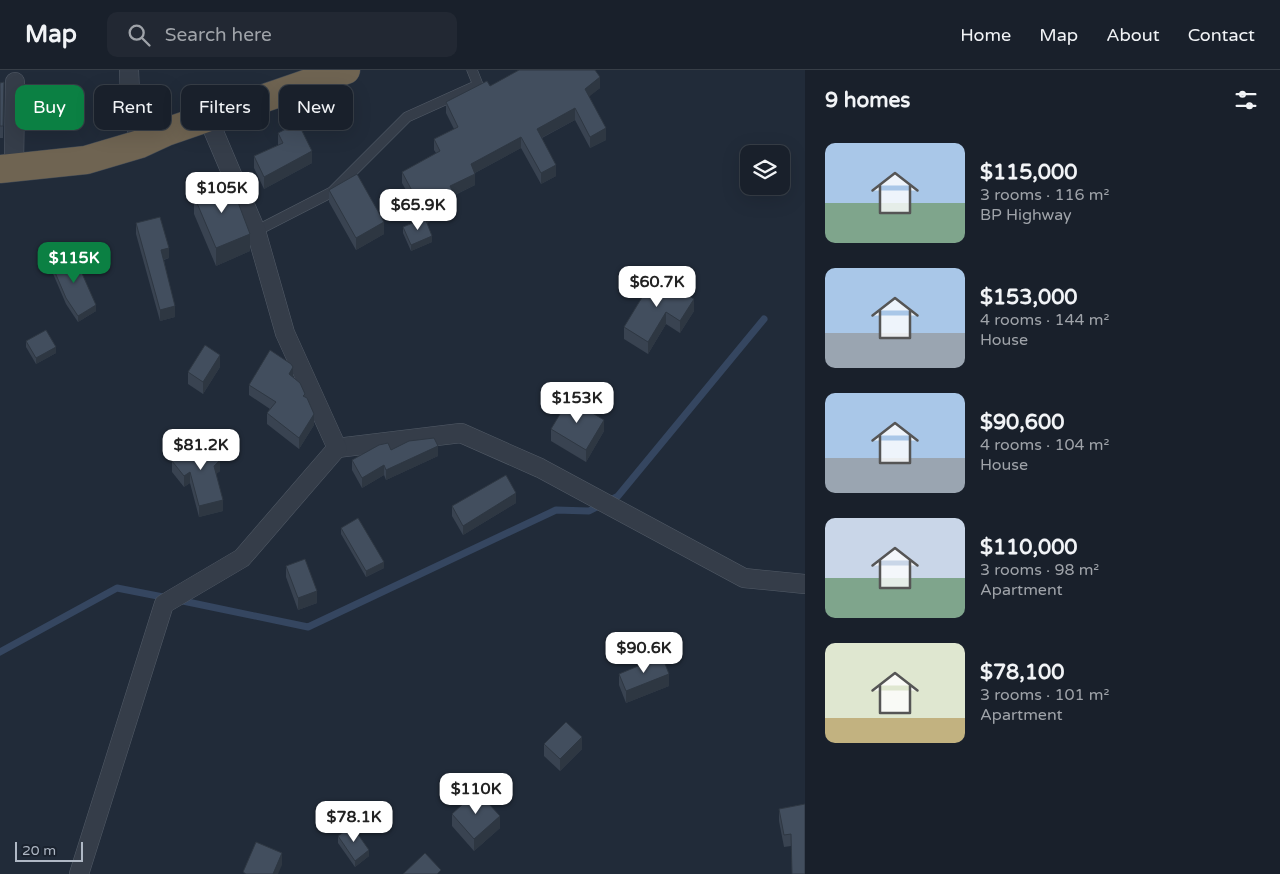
<!DOCTYPE html>
<meta charset="utf-8">
<style>
body{margin:0;font-family:"Varela Round",sans-serif;background:#222833;color:#f1f3f6;height:100vh;display:flex;flex-direction:column;font-size:19px;white-space:nowrap}
*{box-sizing:border-box;margin:0}
p{font-size:16px;color:#9fa3a9}
.icon{flex:none;width:28px;height:28px;fill:none;stroke:currentColor;stroke-width:2;stroke-linecap:round;stroke-linejoin:round}
.map{position:relative;flex:1;overflow:hidden}
.sheet{display:flex;flex-direction:column;background:#19202b;width:475px}
.sheet>*{flex:none}
.hud{position:absolute;left:15px;top:15px;width:475px;height:45px;display:flex;gap:10px}
.tools{position:absolute;left:740px;top:75px;display:grid;gap:10px}
.tools a{display:grid;place-items:center;width:50px;height:50px;border-radius:10px;background:#19202b;box-shadow:0 5px 20px #0002,0 0 0 1px #373e47;font-size:25px}
.scale{position:absolute;left:15px;bottom:12px;width:68px;box-sizing:border-box;padding-left:5px;border:2px solid #afb8c5;border-top:0;font-size:14px;line-height:18px;white-space:nowrap;color:#afb8c5;-webkit-text-stroke:4px #1a222e;paint-order:stroke}
.price{position:absolute;translate:-50% -42px;padding:0 11px;border-radius:10px;background:#fff;color:#222;font-size:16px;line-height:32px;filter:drop-shadow(0 1px 2px #0008)}
.price::after{content:'';position:absolute;left:50%;top:30px;width:15px;height:11px;margin-left:-8px;background:inherit;clip-path:polygon(0 0,100% 0,50% 100%)}
.price.active{background:#0b8043;color:#fff}
ul{padding:0;list-style:none}
li{display:flex;align-items:center;gap:15px;height:125px;padding:0 20px}
li span{display:grid;place-items:center;flex:none;width:140px;height:100px;border-radius:10px;color:#555}
li>.icon{margin-inline-start:auto}
span .icon{width:60px;height:60px;fill:#fffc;stroke-width:1}
li b{font-size:21px}
h2{display:flex;justify-content:space-between;align-items:center;height:60px;padding:0 20px;font-size:21px}
.pill{padding:0 18px;border-radius:10px;background:#19202b;box-shadow:0 5px 20px #0002,0 0 0 1px #373e47;font-size:18px;line-height:45px}
.pill.active{background:#0b8043;color:#fff}
header{display:flex;align-items:center;gap:30px;box-sizing:border-box;height:70px;padding:0 25px;background:#19202b;border-bottom:1px solid #373e47}
header strong{font-size:24px}
nav{display:flex;gap:28px;margin-inline-start:auto;font-size:18px}
.search{width:350px;height:45px;background:#222833;display:flex;align-items:center;gap:12px;box-sizing:border-box;padding:0 18px;border-radius:10px;color:#9fa3a9;font-size:19px}
main{display:flex;flex:1;min-height:0}
.map>svg:first-child{display:block}
</style>
<header>
<strong>Map</strong>
<div class="search"><svg class="icon" aria-label="search" viewBox="0 0 24 24"><circle cx="10" cy="10" r="6"/><path d="M15 15l6 6"/></svg>Search here</div>
<nav><a>Home</a><a>Map</a><a>About</a><a>Contact</a></nav>
</header>
<main>
<div class="map">
<svg width="805" height="804" viewBox="0 0 805 804">
<rect width="100%" height="100%" fill="#212b39"/>
<g fill="none" stroke-linecap="round" stroke-linejoin="round">
<!-- stream -->
<g stroke="#354660" stroke-width="7">
<polyline points="178,530 308,557 556,440 589,441 618,426 764,249"/>
<polyline points="0,582 117,518 168,528"/>
</g>
<defs>
<polyline id="lane" points="256,161 332,122 407,47 478,15 472,0"/>
<g id="street">
<polyline points="129,0 130,26 140,74"/>
<polyline points="14,97 15,12"/>
<polyline points="337,378 461,363 540,398 744,508 805,514"/>
<polyline points="79,804 164,534 242,488 337,378 285,263 256,161 208,48"/>
</g>
<polyline id="highway" points="0,99 86,90 140,74 166,62 346,0"/>
</defs>
<!-- lane casing -->
<use href="#lane" stroke="#525b67" stroke-width="11"/>
<!-- street casing -->
<use href="#street" stroke="#525b67" stroke-width="20"/>
<!-- highway casing -->
<use href="#highway" stroke="#3f4854" stroke-width="29"/>
<!-- lane -->
<use href="#lane" stroke="#353d49" stroke-width="10"/>
<!-- street -->
<use href="#street" stroke="#353d49" stroke-width="19"/>
<!-- highway -->
<use href="#highway" stroke="#6f6452" stroke-width="28"/>
</g>
<!-- wall -->
<g fill="#394351">
<polygon points="4,12 3,68 0,68 0,13"/>
<polygon points="490,16 600,18 589,26 606,70 590,78 575,50 542,68 556,106 541,114 521,78 475,103 475,115 455,125 455,137 427,153 432,172 411,181 403,163 403,157 422,149 402,113 402,102 436,83 434,80 434,69 454,59 446,43 446,32"/>
<polygon points="278,63 312,93 264,119 254,98 254,86 278,75"/>
<polygon points="329,120 384,164 356,180 329,132"/>
<polygon points="194,126 250,181 216,196 194,144"/>
<polygon points="136,153 169,188 164,190 175,247 160,251 136,164"/>
<polygon points="51,193 96,241 78,252 66,234 51,199"/>
<polygon points="694,229 694,241 680,263 666,254 648,284 624,269 624,257"/>
<polygon points="26,271 56,283 36,294 26,277"/>
<polygon points="220,297 203,324 188,314 188,302"/>
<polygon points="293,307 305,327 314,355 299,379 267,354 267,343 270,339 249,325 249,315"/>
<polygon points="551,359 604,361 586,392 551,371"/>
<polygon points="391,380 438,386 386,410 384,405 362,418 352,400 352,390"/>
<polygon points="172,391 220,401 216,404 223,441 199,447 190,413 184,417 172,402"/>
<polygon points="516,433 463,465 452,446 452,436"/>
<polygon points="341,458 384,498 366,507 341,464"/>
<polygon points="286,496 317,533 298,540 286,507"/>
<polygon points="619,604 669,616 626,633 619,615"/>
<polygon points="544,674 582,679 560,701 544,686"/>
<polygon points="805,734 791,776 784,777 779,751 779,739"/>
<polygon points="452,744 500,758 474,781 452,756"/>
<polygon points="338,766 369,786 355,797 338,773"/>
</g>
<!-- shaded-wall -->
<g fill="#2e3742">
<polygon points="600,7 600,18 585,30 585,19"/>
<polygon points="575,38 575,50 537,70 537,59"/>
<polygon points="606,58 606,70 590,78 590,67"/>
<polygon points="521,67 521,78 471,105 471,94"/>
<polygon points="312,81 312,93 264,119 264,107"/>
<polygon points="556,95 556,106 541,114 541,103"/>
<polygon points="475,104 475,115 450,127 450,116"/>
<polygon points="455,126 455,137 424,154 424,143"/>
<polygon points="384,152 384,164 356,180 356,168"/>
<polygon points="250,164 250,181 216,196 216,178"/>
<polygon points="432,166 432,172 411,181 411,175"/>
<polygon points="169,178 169,188 161,190 161,180"/>
<polygon points="694,229 694,241 680,263 680,251"/>
<polygon points="96,235 96,241 78,252 78,246"/>
<polygon points="175,236 175,247 160,251 160,240"/>
<polygon points="666,242 666,254 648,284 648,272"/>
<polygon points="56,277 56,283 36,294 36,288"/>
<polygon points="220,285 220,297 203,324 203,312"/>
<polygon points="293,297 293,308 289,304"/>
<polygon points="314,344 314,355 299,379 299,368"/>
<polygon points="604,350 604,361 586,392 586,380"/>
<polygon points="438,376 438,386 386,410 386,400"/>
<polygon points="220,390 220,401 214,406 214,396"/>
<polygon points="384,395 384,405 362,418 362,408"/>
<polygon points="190,402 190,413 184,417 184,406"/>
<polygon points="516,423 516,433 463,465 463,456"/>
<polygon points="223,430 223,441 199,447 199,436"/>
<polygon points="384,492 384,498 366,507 366,501"/>
<polygon points="317,521 317,533 298,540 298,528"/>
<polygon points="669,604 669,616 626,633 626,621"/>
<polygon points="582,667 582,679 560,701 560,689"/>
<polygon points="500,746 500,758 474,781 474,769"/>
<polygon points="369,780 369,786 355,797 355,791"/>
<polygon points="282,783 282,795 278,804 273,804"/>
</g>
<!-- building -->
<g fill="#424e5e" stroke="#2e3742">
<polygon points="519,0 595,0 600,7 585,19 606,58 590,67 575,38 537,59 556,95 541,103 521,67 471,94 475,104 450,116 455,126 424,143 402,102 440,81 434,69 458,57 446,32 487,11 490,16"/>
<polygon points="4,12 3,56 0,56 0,13"/>
<polygon points="298,53 312,81 264,107 254,86 283,73 278,63"/>
<polygon points="357,104 384,152 356,168 329,120"/>
<polygon points="230,111 250,164 216,178 194,126"/>
<polygon points="160,147 169,178 161,180 175,236 160,240 136,153"/>
<polygon points="425,148 432,166 411,175 403,157"/>
<polygon points="73,183 96,235 78,246 66,228 51,193"/>
<polygon points="655,206 694,229 680,251 666,242 648,272 624,257"/>
<polygon points="46,260 56,277 36,288 26,271"/>
<polygon points="205,275 220,285 203,312 188,302"/>
<polygon points="270,280 291,294 293,297 289,304 300,313 305,324 303,326 307,328 314,344 299,368 267,343 276,332 249,315"/>
<polygon points="569,329 604,350 586,380 551,359"/>
<polygon points="200,367 220,390 214,396 223,430 199,436 190,402 184,406 172,391"/>
<polygon points="434,368 438,376 386,400 384,395 362,408 352,390 379,375 388,373 391,380 409,371"/>
<polygon points="506,405 516,423 463,456 452,436"/>
<polygon points="358,448 384,492 366,501 341,458"/>
<polygon points="305,489 317,521 298,528 286,496"/>
<polygon points="662,586 669,604 626,621 619,604"/>
<polygon points="566,652 582,667 560,689 544,674"/>
<polygon points="477,721 500,746 474,769 452,744"/>
<polygon points="805,734 805,804 792,804 791,764 784,765 779,739"/>
<polygon points="352,756 369,780 355,791 338,766"/>
<polygon points="256,772 282,783 273,804 246,804 243,802"/>
<polygon points="425,783 441,800 437,804 403,804"/>
</g>
</svg>
<div class="tools">
<a><svg class="icon" aria-label="layers" viewBox="0 0 24 24"><path d="M12 4l9 5-9 5-9-5zM3 14l9 5 9-5"/></svg></a>
</div>
<div class="scale">20 m</div>
<b class="price" style="left:222px;top:144px">$105K</b>
<b class="price" style="left:418px;top:161px">$65.9K</b>
<b class="price active" style="left:74px;top:214px">$115K</b>
<b class="price" style="left:657px;top:238px">$60.7K</b>
<b class="price" style="left:577px;top:354px">$153K</b>
<b class="price" style="left:201px;top:401px">$81.2K</b>
<b class="price" style="left:644px;top:604px">$90.6K</b>
<b class="price" style="left:476px;top:745px">$110K</b>
<b class="price" style="left:354px;top:773px">$78.1K</b>
<div class="hud">
<a class="pill active">Buy</a>
<a class="pill">Rent</a>
<a class="pill">Filters</a>
<a class="pill">New</a>
</div>
</div>
<section class="sheet">
<h2>9 homes<svg class="icon" aria-label="filters" viewBox="0 0 24 24"><path d="M4 7h16M4 17h16"/><circle cx="9" cy="7" r="2"/><circle cx="15" cy="17" r="2"/></svg></h2>
<ul>
<li><span style="background:linear-gradient(#a9c7e8 60%,#7fa58c 0)"><svg class="icon" aria-label="home" viewBox="0 0 24 24"><path d="M3 11l9-7 9 7M6 9v11h12V9"/></svg></span><div><b>$115,000</b><p>3 rooms · 116 m²</p><p>BP Highway</p></div></li>
<li><span style="background:linear-gradient(#a9c7e8 65%,#9aa5b1 0)"><svg class="icon" aria-label="home" viewBox="0 0 24 24"><path d="M3 11l9-7 9 7M6 9v11h12V9"/></svg></span><div><b>$153,000</b><p>4 rooms · 144 m²</p><p>House</p></div></li>
<li><span style="background:linear-gradient(#a9c7e8 65%,#9aa5b1 0)"><svg class="icon" aria-label="home" viewBox="0 0 24 24"><path d="M3 11l9-7 9 7M6 9v11h12V9"/></svg></span><div><b>$90,600</b><p>4 rooms · 104 m²</p><p>House</p></div></li>
<li><span style="background:linear-gradient(#c9d6e8 60%,#7fa58c 0)"><svg class="icon" aria-label="home" viewBox="0 0 24 24"><path d="M3 11l9-7 9 7M6 9v11h12V9"/></svg></span><div><b>$110,000</b><p>3 rooms · 98 m²</p><p>Apartment</p></div></li>
<li><span style="background:linear-gradient(#dfe7d0 75%,#c2b280 0)"><svg class="icon" aria-label="home" viewBox="0 0 24 24"><path d="M3 11l9-7 9 7M6 9v11h12V9"/></svg></span><div><b>$78,100</b><p>3 rooms · 101 m²</p><p>Apartment</p></div></li>
</ul>
</section>
</main>
